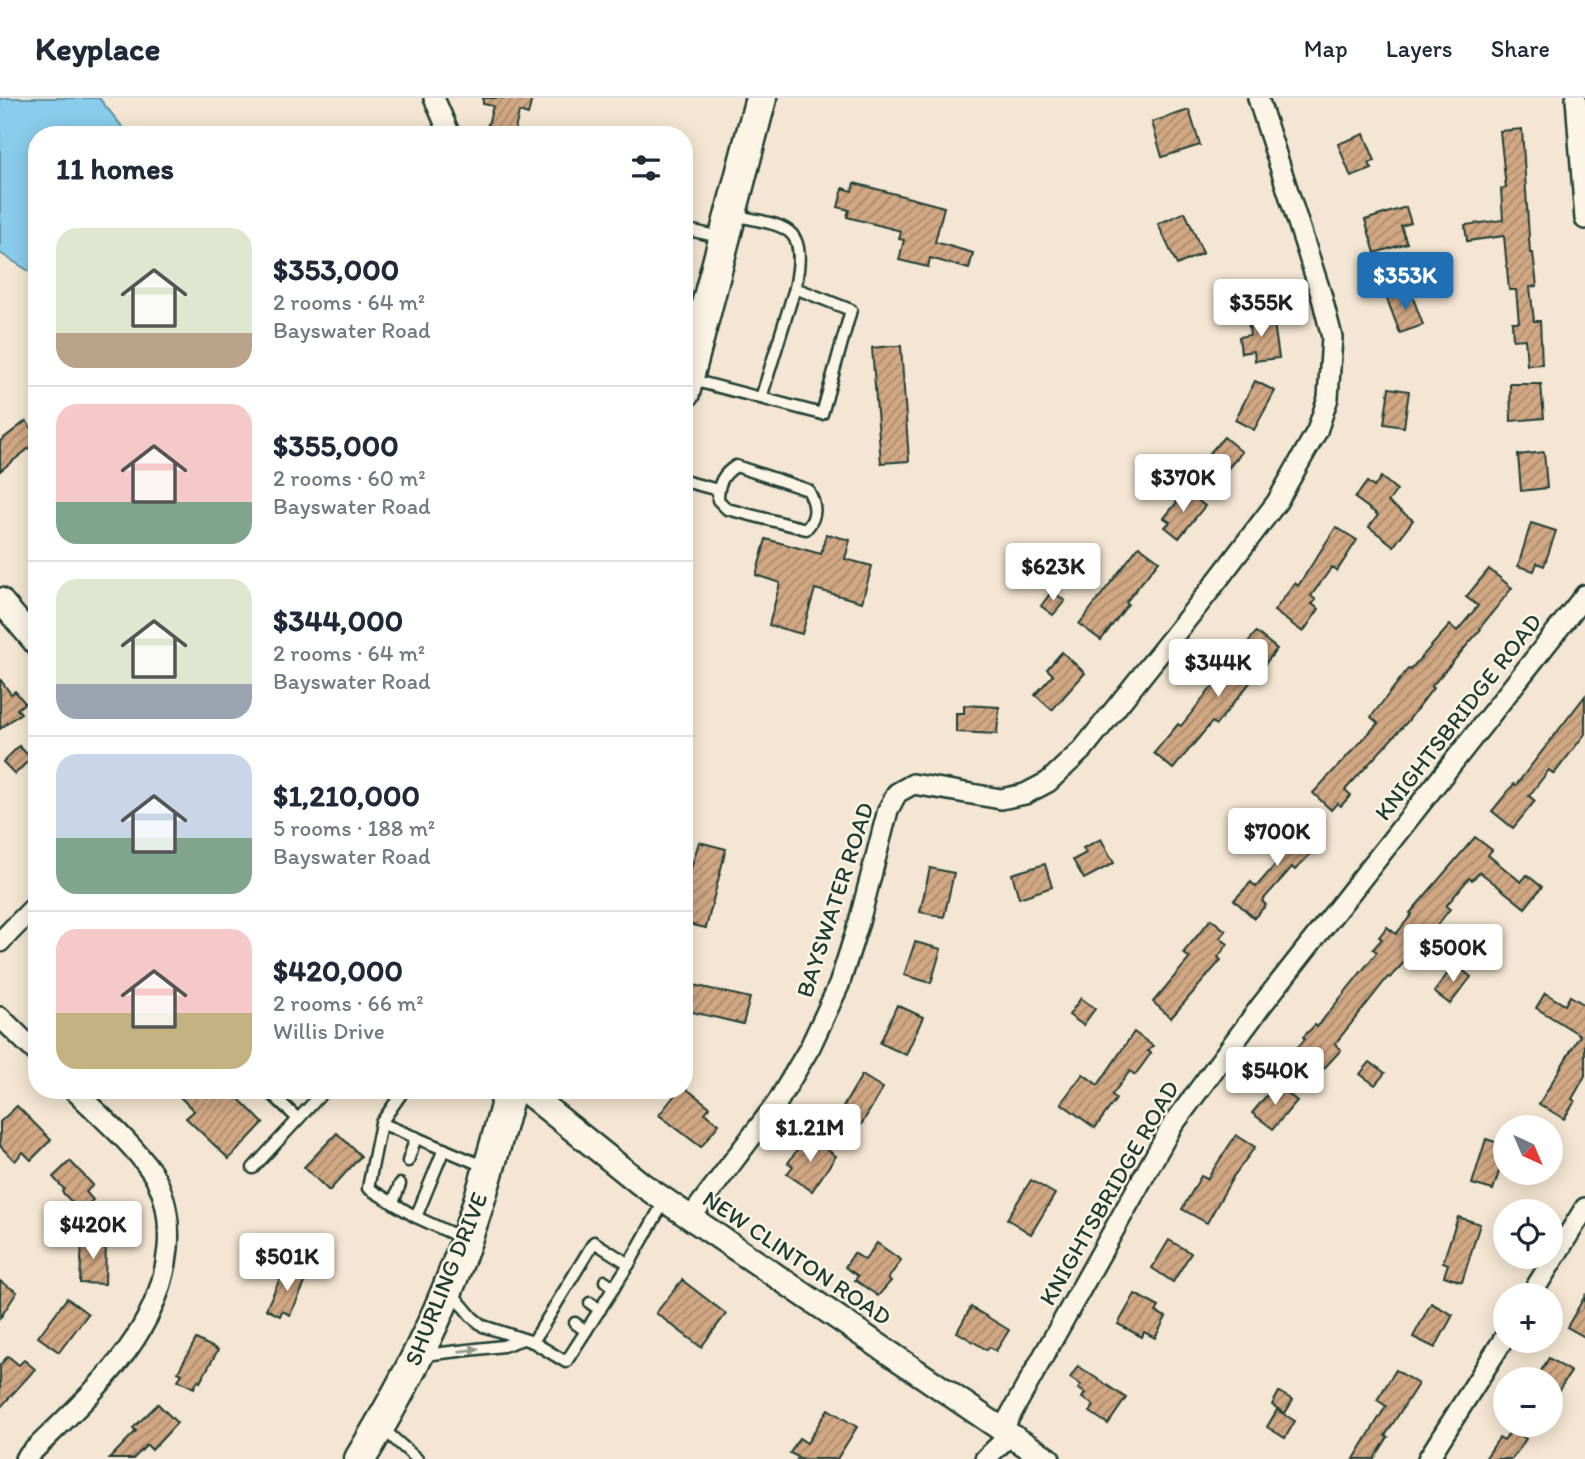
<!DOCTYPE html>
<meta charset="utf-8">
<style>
body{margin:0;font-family:Itim,sans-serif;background:#f2f2f3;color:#1f2937;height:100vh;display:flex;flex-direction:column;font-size:26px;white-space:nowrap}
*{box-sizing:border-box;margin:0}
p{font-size:23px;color:#747a83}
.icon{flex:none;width:38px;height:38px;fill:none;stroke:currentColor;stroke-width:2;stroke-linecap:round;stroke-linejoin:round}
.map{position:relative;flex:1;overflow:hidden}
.details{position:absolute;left:28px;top:28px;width:665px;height:973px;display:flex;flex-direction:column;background:#fff;border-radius:28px;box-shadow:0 4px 18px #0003}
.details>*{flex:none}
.needle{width:46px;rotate:136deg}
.controls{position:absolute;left:1493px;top:1017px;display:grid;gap:14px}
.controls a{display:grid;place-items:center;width:70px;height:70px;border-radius:50%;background:#fff;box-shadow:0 4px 18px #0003;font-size:35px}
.price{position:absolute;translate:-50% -60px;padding:0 16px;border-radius:7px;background:#fff;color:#222;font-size:23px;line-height:46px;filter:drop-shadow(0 2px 4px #0008)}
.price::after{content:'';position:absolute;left:50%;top:42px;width:21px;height:16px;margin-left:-10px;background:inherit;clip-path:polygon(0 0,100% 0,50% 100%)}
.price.selected{background:#1f6fb2;color:#fff}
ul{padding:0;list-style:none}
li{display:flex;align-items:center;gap:21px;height:175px;padding:0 28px}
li+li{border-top:2px solid #e0e1e3}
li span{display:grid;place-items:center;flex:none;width:196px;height:140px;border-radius:21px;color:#555}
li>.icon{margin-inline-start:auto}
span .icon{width:84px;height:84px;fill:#fffc;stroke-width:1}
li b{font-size:30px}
h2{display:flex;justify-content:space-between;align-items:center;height:84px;padding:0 28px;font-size:30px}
header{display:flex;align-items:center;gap:42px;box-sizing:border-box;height:98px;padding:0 35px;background:#fff;border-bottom:2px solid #e0e1e3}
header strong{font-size:33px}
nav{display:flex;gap:38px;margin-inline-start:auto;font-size:24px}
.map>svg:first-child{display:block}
</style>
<header>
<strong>Keyplace</strong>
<nav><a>Map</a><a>Layers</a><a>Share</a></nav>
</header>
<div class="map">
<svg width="1585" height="1361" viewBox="0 0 1585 1361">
<defs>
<pattern id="building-hatch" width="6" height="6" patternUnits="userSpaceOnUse" patternTransform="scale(1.75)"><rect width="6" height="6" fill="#d2a884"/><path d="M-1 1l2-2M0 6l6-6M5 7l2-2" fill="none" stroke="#aa8a6d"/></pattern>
</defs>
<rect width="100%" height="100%" fill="#f4e6d2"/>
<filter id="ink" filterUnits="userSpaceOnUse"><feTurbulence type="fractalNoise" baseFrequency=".0143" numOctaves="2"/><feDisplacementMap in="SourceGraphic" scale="14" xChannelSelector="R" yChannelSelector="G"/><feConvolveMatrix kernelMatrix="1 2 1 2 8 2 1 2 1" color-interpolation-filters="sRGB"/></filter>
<g filter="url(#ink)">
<!-- water -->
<polygon fill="#8acceb" stroke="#5f93a2" stroke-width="2" points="0,0 99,0 129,37 37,37 37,178 0,155"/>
<!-- building -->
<g fill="url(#building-hatch)" stroke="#1f3d34" stroke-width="2">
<polygon points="483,0 532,0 528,17 519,14 514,36 487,30 493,8 483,6"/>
<polygon points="1189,12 1200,47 1162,59 1152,24"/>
<polygon points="1522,31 1530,155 1533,155 1537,188 1530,189 1534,223 1540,223 1542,266 1527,267 1525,241 1513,242 1512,224 1519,224 1516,192 1509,192 1504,138 1467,143 1465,127 1503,122 1501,91 1506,90 1500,33"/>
<polygon points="1364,36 1375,63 1369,65 1372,71 1351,79 1338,46"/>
<polygon points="854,85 944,109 935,144 973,155 969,171 930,160 928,169 899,162 904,142 899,141 901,133 847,119 849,112 838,109 843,90 852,93"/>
<polygon points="1406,109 1411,125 1401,128 1407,145 1375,155 1365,122"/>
<polygon points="1185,114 1203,155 1177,167 1158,126"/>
<polygon points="1410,192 1423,227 1400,235 1387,201"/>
<polygon points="1273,218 1279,260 1255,263 1254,253 1241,255 1239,239 1250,237 1248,221"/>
<polygon points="892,248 901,248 909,363 881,365 872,250"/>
<polygon points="1255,283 1275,293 1254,332 1235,322"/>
<polygon points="1510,286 1541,286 1544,320 1511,323"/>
<polygon points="1389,290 1409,293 1404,329 1384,326"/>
<polygon points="26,323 37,337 37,344 0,373 0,343"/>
<polygon points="1224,339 1242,354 1218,382 1200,366"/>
<polygon points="1544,354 1547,390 1521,393 1518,357"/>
<polygon points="1381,379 1397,392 1388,404 1413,422 1394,448 1369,429 1378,417 1355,400 1367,384 1374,389"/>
<polygon points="1186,393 1205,408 1179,440 1165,429 1170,424 1164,420"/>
<polygon points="1531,425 1556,433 1544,468 1537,465 1534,473 1518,468"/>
<polygon points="1336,429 1357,442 1337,473 1332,469 1311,498 1316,502 1312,506 1319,511 1303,534 1274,513 1295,485 1298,488"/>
<polygon points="826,436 850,442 845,461 872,468 862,504 815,491 802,536 769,527 780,485 756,477 766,441 821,456"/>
<polygon points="1139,448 1159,463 1126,504 1128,506 1101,542 1079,526"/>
<polygon points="1489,471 1512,490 1480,530 1481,531 1431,589 1433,590 1407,624 1345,692 1351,697 1341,708 1337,705 1331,712 1313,695 1378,625 1371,619 1408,571 1410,572 1450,527 1457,533 1478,508 1466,499"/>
<polygon points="1052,493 1065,503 1053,517 1041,508"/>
<polygon points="1256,534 1277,551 1216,627 1212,624 1173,671 1154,655 1178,626 1181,628 1228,569 1225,567 1241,547 1244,550"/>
<polygon points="1062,554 1085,575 1052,612 1035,597 1053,577 1047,571"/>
<polygon points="0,581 11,596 15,593 25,605 17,611 21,615 0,631"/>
<polygon points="1585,598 1585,636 1554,676 1549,672 1529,698 1535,703 1513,730 1492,713 1514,686 1516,687"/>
<polygon points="964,607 999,609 997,636 956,634 956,615 964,615"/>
<polygon points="19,648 31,660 15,676 3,664"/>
<polygon points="1291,725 1317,749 1295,772 1292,769 1262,803 1266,807 1254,820 1234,802 1251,784 1256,789 1282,759 1269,747"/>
<polygon points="1475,739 1492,752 1488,757 1521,784 1527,777 1542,789 1525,810 1480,774 1472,782 1469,780 1446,808 1450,811 1417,853 1424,859 1414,870 1406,862 1390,880 1388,879 1335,946 1341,952 1314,981 1290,958 1305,941 1303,939 1315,927 1317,929 1377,854 1373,851 1382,841 1379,839 1387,829 1396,836 1412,816 1410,815"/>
<polygon points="1101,741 1114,765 1084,781 1073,762 1086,755 1083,750"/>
<polygon points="699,744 726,751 706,830 684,825 684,793"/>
<polygon points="1045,766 1052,789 1019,800 1012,776"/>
<polygon points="930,770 954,775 944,819 920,814"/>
<polygon points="1211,821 1226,833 1220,840 1228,846 1218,859 1221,862 1171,920 1153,904 1190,860 1183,855"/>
<polygon points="915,844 941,851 931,885 904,877"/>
<polygon points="1455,866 1471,879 1450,906 1434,894"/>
<polygon points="689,886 750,900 743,926 684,912"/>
<polygon points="1545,895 1565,907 1570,898 1585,907 1585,978 1572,1001 1575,1003 1564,1021 1539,1006 1580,937 1536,910"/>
<polygon points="1081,900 1095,911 1083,927 1069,917"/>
<polygon points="897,907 923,919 906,957 880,945"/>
<polygon points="1134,934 1153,948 1148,953 1151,955 1135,977 1130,973 1112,997 1116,1001 1095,1030 1061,1005 1083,976 1098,987"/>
<polygon points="1370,964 1385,975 1375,987 1360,976"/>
<polygon points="862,977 883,990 861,1027 840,1014"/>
<polygon points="1276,986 1297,1003 1273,1031 1252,1015"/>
<polygon points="684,989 710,1009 705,1015 719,1026 701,1049 659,1017 679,992 684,992"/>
<polygon points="173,992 230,992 263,1025 229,1061 186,1020 194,1013"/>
<polygon points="17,1008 51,1042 31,1062 23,1054 15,1063 0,1048 0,1024"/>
<polygon points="337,1035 361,1058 329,1093 304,1069"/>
<polygon points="1236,1037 1255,1049 1233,1079 1207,1125 1182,1111 1201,1078 1207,1081"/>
<polygon points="812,1041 836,1058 812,1093 787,1076 793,1068 788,1065 802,1045 807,1048"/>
<polygon points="1486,1041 1505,1047 1505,1056 1493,1092 1472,1086"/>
<polygon points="70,1063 93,1087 86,1094 93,1102 80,1113 62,1094 64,1091 53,1079"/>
<polygon points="1031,1082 1055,1096 1031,1136 1007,1121"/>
<polygon points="1458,1119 1480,1126 1462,1184 1444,1178 1448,1166 1443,1164"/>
<polygon points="82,1141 106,1141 105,1186 80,1185"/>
<polygon points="1169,1142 1191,1155 1173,1184 1152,1170"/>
<polygon points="877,1145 901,1162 888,1181 891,1183 878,1198 855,1182 858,1178 845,1169 854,1155 865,1162"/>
<polygon points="285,1170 307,1181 290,1217 282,1213 280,1218 266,1211"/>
<polygon points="682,1182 726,1216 701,1249 656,1215"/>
<polygon points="0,1183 17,1194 0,1220"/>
<polygon points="1135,1196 1159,1209 1156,1214 1166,1219 1155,1240 1144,1234 1142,1239 1118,1226"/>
<polygon points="1585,1198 1585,1239 1567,1229"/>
<polygon points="67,1200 88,1216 59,1254 38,1239"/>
<polygon points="1431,1205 1453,1217 1435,1250 1413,1239"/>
<polygon points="971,1209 1009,1232 996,1253 989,1249 987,1252 957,1234"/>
<polygon points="196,1241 218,1252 200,1284 198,1282 194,1290 178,1282 182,1276 178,1274"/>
<polygon points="8,1258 19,1267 24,1262 35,1271 0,1310 0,1267"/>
<polygon points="1549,1260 1571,1274 1550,1305 1550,1281 1536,1281"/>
<polygon points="1078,1268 1126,1300 1108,1326 1090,1314 1094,1307 1082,1300 1085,1295 1078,1291 1081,1287 1070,1280"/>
<polygon points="1396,1272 1418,1286 1385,1338 1388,1339 1374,1361 1354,1361 1386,1308 1377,1302"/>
<polygon points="1279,1294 1293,1302 1285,1315 1272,1307"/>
<polygon points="158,1306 177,1325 152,1352 147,1347 133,1361 109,1361 136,1333 133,1330"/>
<polygon points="828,1311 857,1329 837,1361 797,1361 798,1359 790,1355 799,1340 807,1345"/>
<polygon points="1277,1312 1295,1323 1285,1340 1267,1329"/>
<polygon points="1512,1331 1526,1341 1512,1361 1485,1361 1499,1340 1504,1343"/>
</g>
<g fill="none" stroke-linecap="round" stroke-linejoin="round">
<defs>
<g id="service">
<polyline points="684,131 720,139"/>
<path d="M692 282 822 316 851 212 795 190C808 126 788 129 733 117"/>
<polyline points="761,300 795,190"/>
<path d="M736 368 808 392C816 406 818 418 806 431L727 411 718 402C718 385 723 376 736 368Z"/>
<polyline points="684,383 718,392"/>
<polyline points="268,992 298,1021"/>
<polyline points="404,992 381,1025 486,1069"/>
<polyline points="381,1025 368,1090 416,1119"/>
<polyline points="444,1051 416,1119 464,1141"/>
<polyline points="408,1063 416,1039"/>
<polyline points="253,1070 325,992"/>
<polyline points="393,1105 400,1086"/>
<polyline points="605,1183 614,1190"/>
<polyline points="451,1194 472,1219 483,1228 533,1244 566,1264 629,1166 665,1102"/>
<polyline points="590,1205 600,1212"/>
<polyline points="575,1225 586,1233"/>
<polyline points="533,1244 594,1144 629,1166"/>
<polyline points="424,1257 503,1248 520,1242"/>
<polyline points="383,1331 417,1361"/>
</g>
<g id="minor">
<polyline points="434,0 450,37"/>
<polyline points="1576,0 1585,121"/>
<polyline points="0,844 37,806"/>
<polyline points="0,919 37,955"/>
<polyline points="691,1119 777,1005 810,949 839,887 859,824 888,712 897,695 913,686 1001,701 1025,696 1048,684 1083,651 1207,496 1277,404 1317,333 1328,300 1332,239 1321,196 1258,0"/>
<polyline points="1531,1197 1585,1110"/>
<polyline points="1002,1332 1172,1028 1261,908 1585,497"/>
<path d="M25 1361C85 1300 160 1241 168 1150 170 1124 166 1095 151 1073 130 1043 100 1018 74 992"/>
<polyline points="985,1361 1010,1337"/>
<polyline points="1428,1361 1505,1239"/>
</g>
<g id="tertiary">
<polyline points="0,502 37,546"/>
<polyline points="524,992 641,1086 1010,1337 1048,1361"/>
</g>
<g id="primary">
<polyline points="684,295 761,0"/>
<path d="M360 1361C383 1323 405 1284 424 1244 463 1165 488 1078 510 992"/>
</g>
</defs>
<!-- service casing -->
<use href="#service" stroke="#1f3d34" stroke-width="15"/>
<!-- minor casing -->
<use href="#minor" stroke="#1f3d34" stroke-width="24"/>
<!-- tertiary casing -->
<use href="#tertiary" stroke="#1f3d34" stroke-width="28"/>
<!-- primary casing -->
<use href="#primary" stroke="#1f3d34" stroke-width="35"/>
<!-- service -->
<use href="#service" stroke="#fcf5e5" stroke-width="10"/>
<!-- minor -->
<use href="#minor" stroke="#fcf5e5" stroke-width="19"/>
<!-- tertiary -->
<use href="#tertiary" stroke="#fcf5e5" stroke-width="23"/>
<!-- primary -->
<use href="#primary" stroke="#fcf5e5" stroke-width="30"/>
</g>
<!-- one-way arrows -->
<defs><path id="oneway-solid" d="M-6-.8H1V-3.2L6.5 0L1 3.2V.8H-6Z" transform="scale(1.75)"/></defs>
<use fill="#8e998c" href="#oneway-solid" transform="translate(469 1252) rotate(-7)"/>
</g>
<g text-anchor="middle" stroke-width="5" stroke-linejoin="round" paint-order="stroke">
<!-- street labels -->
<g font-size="24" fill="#1f3d34" stroke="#fcf5e5">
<text transform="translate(1458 619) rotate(-52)" y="8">KNIGHTSBRIDGE ROAD</text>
<text transform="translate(835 802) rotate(-72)" y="8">BAYSWATER ROAD</text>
<text transform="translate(1109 1095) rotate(-60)" y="8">KNIGHTSBRIDGE ROAD</text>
<text transform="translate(797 1160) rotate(34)" y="8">NEW CLINTON ROAD</text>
<text transform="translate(446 1181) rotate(-68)" y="8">SHURLING DRIVE</text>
</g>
</g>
</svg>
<div class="controls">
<a><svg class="needle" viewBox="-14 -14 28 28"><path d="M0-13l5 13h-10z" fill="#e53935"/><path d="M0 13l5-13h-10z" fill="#747a83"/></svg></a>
<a><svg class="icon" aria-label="locate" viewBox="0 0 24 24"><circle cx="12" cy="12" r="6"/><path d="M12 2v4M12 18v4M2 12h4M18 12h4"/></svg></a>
<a>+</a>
<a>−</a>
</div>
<b class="price selected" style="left:1405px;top:214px">$353K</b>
<b class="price" style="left:1261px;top:241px">$355K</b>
<b class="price" style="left:1183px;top:416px">$370K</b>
<b class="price" style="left:1053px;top:505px">$623K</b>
<b class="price" style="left:1218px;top:601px">$344K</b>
<b class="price" style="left:1277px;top:770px">$700K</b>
<b class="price" style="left:1453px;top:886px">$500K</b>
<b class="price" style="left:1275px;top:1009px">$540K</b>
<b class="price" style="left:810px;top:1066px">$1.21M</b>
<b class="price" style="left:93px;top:1163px">$420K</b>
<b class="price" style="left:287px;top:1195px">$501K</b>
<section class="details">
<h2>11 homes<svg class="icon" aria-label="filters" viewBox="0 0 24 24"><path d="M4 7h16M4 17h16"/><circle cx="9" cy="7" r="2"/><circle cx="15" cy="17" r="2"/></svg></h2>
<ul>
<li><span style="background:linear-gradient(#dfe7d0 75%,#b9a48a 0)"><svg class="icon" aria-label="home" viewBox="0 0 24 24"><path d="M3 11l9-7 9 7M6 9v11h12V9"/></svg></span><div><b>$353,000</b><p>2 rooms · 64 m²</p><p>Bayswater Road</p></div></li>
<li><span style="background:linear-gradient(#f6c9c9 70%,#7fa58c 0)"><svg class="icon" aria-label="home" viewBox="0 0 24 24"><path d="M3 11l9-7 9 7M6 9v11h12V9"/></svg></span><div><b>$355,000</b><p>2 rooms · 60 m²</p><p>Bayswater Road</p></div></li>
<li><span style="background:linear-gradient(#dfe7d0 75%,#9aa5b1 0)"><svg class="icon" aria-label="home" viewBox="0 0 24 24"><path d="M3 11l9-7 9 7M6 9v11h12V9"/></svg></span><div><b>$344,000</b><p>2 rooms · 64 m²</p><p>Bayswater Road</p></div></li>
<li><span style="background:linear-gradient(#c9d6e8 60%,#7fa58c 0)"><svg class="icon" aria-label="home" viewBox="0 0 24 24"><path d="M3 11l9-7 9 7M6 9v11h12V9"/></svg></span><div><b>$1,210,000</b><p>5 rooms · 188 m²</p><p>Bayswater Road</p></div></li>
<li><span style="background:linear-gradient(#f6c9c9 60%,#c2b280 0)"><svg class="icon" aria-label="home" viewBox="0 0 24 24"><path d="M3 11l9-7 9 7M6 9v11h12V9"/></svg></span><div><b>$420,000</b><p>2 rooms · 66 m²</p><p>Willis Drive</p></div></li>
</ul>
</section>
</div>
